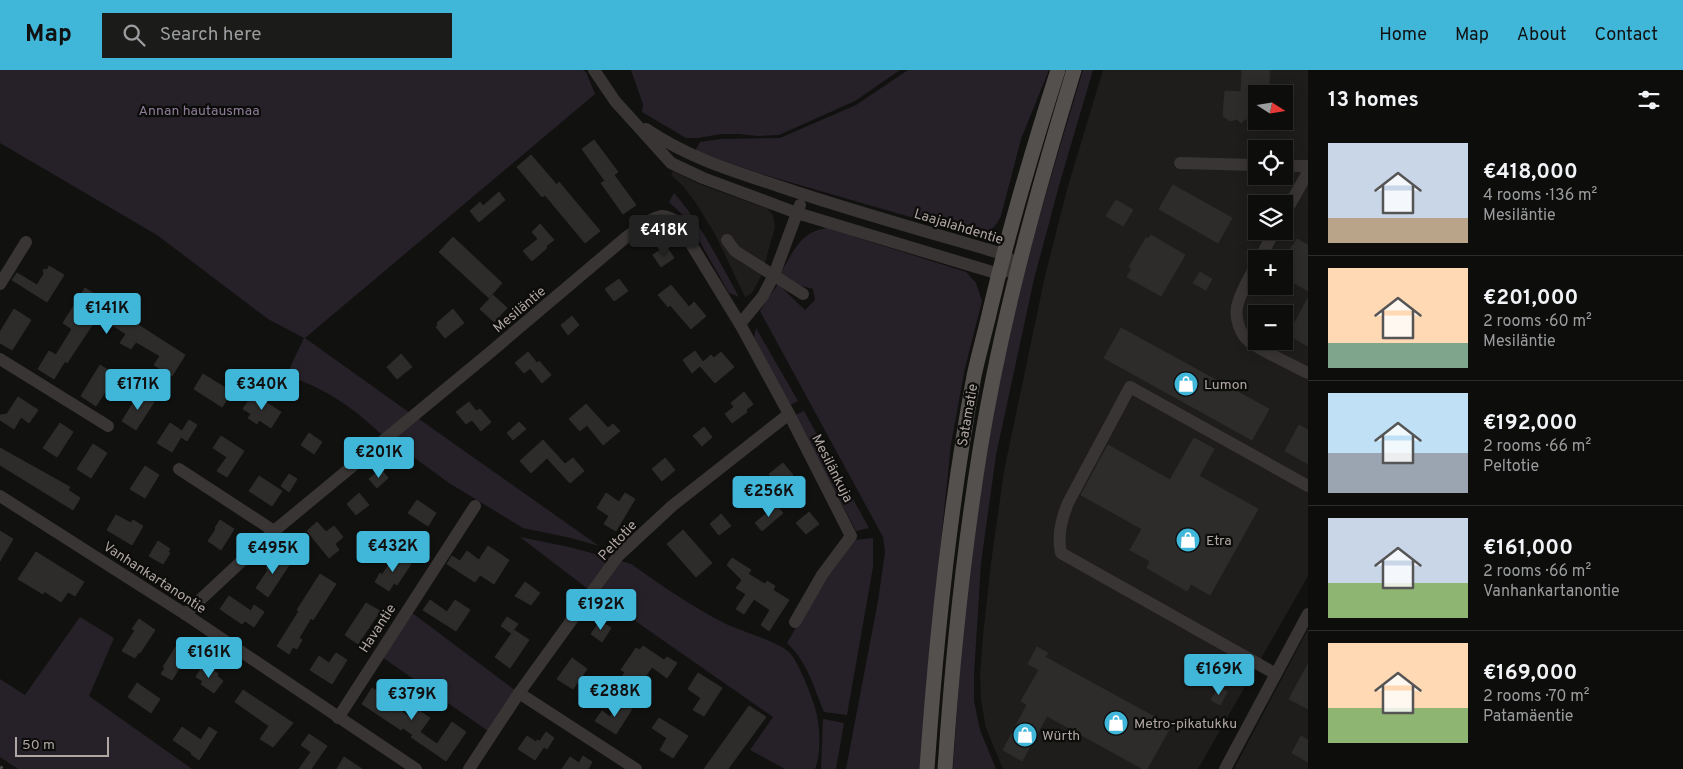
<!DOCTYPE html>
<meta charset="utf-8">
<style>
body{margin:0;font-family:Overpass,sans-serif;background:#1b1b1a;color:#f1f3f6;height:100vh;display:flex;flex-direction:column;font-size:19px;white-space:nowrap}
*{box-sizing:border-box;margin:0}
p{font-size:16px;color:#9a9c9d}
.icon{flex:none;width:28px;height:28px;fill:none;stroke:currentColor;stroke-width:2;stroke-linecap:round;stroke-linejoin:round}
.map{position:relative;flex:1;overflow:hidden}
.drawer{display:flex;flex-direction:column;background:#0d0d0c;width:375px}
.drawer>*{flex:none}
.needle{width:32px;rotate:102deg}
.buttons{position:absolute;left:1248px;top:15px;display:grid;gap:10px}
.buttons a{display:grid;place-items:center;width:45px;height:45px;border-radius:0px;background:#0d0d0c;box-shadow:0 2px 12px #0003,0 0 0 1px #2d2d2d;font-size:25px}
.scale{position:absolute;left:15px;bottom:12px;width:94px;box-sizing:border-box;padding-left:5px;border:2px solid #b0a6a3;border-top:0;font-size:14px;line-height:18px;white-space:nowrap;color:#b0a6a3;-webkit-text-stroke:4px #0c0c0b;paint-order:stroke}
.price{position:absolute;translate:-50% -42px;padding:0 11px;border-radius:5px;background:#40b6d9;color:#111;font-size:16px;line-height:32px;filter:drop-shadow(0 1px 2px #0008)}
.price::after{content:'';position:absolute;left:50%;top:30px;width:15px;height:11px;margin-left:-8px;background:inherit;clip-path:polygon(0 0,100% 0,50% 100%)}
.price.on{background:#222;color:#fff}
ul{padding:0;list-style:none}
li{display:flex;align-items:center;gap:15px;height:125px;padding:0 20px}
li+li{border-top:1px solid #2d2d2d}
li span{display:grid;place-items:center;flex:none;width:140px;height:100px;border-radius:0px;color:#555}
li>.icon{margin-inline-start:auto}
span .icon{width:60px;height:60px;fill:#fffc;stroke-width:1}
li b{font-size:21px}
h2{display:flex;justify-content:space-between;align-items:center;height:60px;padding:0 20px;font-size:21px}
header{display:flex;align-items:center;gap:30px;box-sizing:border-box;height:70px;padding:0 25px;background:#40b6d9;color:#111}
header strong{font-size:24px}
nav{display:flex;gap:28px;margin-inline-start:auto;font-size:18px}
.search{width:350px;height:45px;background:#1b1b1a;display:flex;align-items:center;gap:12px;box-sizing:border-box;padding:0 18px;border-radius:0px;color:#9a9c9d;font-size:19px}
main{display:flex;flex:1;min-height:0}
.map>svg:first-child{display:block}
</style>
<header>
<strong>Map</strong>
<div class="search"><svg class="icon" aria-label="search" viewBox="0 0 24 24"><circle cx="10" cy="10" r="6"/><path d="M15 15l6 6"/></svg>Search here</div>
<nav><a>Home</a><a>Map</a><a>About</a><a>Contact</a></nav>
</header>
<main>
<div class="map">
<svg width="1308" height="699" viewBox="0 0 1308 699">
<rect width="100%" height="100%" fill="#111110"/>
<!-- built -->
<g fill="#1e1d1c" fill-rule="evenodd">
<path d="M1103 0H1308V92L1284 91V79H1256V91L1178 89 1175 98 1256 99V106H1284V100H1304L1284 134H1256V161H1269L1232 253 1308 309V506L1198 699H1003L986 658 981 630 980 604 983 566 991 493 1004 401 1045 206 1068 116ZM1256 24H1284V51H1256Z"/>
<polygon points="673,101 699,114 768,139 773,145 775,157 762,204 752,223 745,227 716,166 696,133 682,115 671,105"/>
<polygon points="1308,110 1308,298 1257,271 1284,271 1284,244 1256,244 1256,271 1245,258 1241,238 1256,206 1256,216 1284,216 1284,189 1265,189 1279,161 1284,161 1284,153"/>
<polygon points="1308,559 1308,699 1234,699"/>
</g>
<!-- green -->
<g fill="#262128">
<path d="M0 0H583L586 2 595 24 305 268 410 343 382 365C355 339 323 316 286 306L304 268 268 249 157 165 0 73Z"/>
<polygon points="631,0 900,0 855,31 779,65 758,66 739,64 721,64 698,68 686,68 642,42 643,34"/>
<path d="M908 0H1049L1021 69 1001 146C994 159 990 163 976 166L765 105 695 81 700 72 721 69 780 68 856 35Z"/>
<path d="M1083 0H1093L1060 112 1034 209 996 385 981 493 974 604V631L980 660 996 699H953C960 593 968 485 986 380 1007 251 1045 125 1083 0Z"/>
<path d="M674 123C701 154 719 191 739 227L729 223 700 172 684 146 669 132Z"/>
<path d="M827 158 966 202 976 213 982 231 965 298 951 374 927 606 921 699H846L878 531 885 482 883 467 760 241 778 214 805 240 815 230 813 219 799 215 780 204C793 183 799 162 827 158Z"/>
<polygon points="756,258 798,331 790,335 754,268"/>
<polygon points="804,341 869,458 856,461 795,345"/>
<polygon points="419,349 599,476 571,468 523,458 449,413 390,370"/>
<polygon points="520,467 569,477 610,488 588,519"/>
<path d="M873 468V497L847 645 824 642C814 618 807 591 787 573L814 527 854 470Z"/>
<path d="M621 491 631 494C661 515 691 536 724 553 740 561 780 572 790 583 799 593 815 633 817 646 820 661 821 685 815 699H785L750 680 773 647 598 525Z"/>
<polygon points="411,542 516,621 488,661 382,587"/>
<polygon points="80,547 114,568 89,626 192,699 18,699 0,687 0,609 25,625"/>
<polygon points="823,649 844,653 836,699 821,699"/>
</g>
<!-- building -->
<g fill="#2d2c2b" stroke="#2d2c2a">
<polygon points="1242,0 1270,0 1268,24 1256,24 1256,49 1245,49 1241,53 1237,49 1230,51 1223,46 1225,21 1241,22"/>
<polygon points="594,70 618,102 614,105 636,135 623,144 601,113 605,111 582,79"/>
<polygon points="531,85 557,115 559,112 600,161 585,173 545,125 542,127 517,97"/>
<polygon points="1173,115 1232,148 1218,173 1159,139"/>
<polygon points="499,122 505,130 479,152 470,141 480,132 483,136"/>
<polygon points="1116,130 1133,140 1123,156 1106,146"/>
<polygon points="540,154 554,170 546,176 547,178 532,191 523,181 538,169 532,162"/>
<polygon points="1151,165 1185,185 1161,226 1127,207 1132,198 1129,197 1146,168 1148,169"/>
<polygon points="453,167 502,213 489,228 439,182"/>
<polygon points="1297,169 1308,175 1308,221 1284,207 1284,189"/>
<polygon points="666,176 674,188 661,197 653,185"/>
<polygon points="49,196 64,205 47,232 12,210 17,203 37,215 44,204 43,200 48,199"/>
<polygon points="1200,202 1212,209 1206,220 1193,213"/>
<polygon points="619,209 628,221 614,231 605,219"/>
<polygon points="671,215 689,237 694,232 706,246 691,259 670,235 668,237 658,225"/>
<polygon points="85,218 107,232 106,234 185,285 172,306 154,295 160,286 136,272 131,279 120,273 126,264 98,246 67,293 65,291 54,309 38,299 49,281 56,285 72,259 63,253"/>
<polygon points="493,225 507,238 494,252 480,239"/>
<polygon points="1308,228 1308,276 1288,265"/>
<polygon points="14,239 31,250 12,280 0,273 0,262"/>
<polygon points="453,239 464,253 445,268 436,257 438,255 437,253"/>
<polygon points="572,246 579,255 568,265 561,255"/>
<polygon points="1121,258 1269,339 1252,370 1104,288"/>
<polygon points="695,281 703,292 711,285 714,288 721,282 734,297 715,313 700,296 692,303 683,290"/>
<polygon points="528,282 537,293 539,291 551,305 542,313 530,298 536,294 524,303 515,293"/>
<polygon points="401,284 412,297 397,309 387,297"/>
<polygon points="100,295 116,305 96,336 81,326"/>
<polygon points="203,304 232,322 222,337 194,319"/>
<polygon points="140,322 154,332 136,360 122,351"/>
<polygon points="744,322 753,334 746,340 747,342 732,353 725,344 734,337 731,333"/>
<polygon points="253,324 281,342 271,358 259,350 257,354 248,348 251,344 243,339"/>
<polygon points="18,327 38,340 29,353 21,347 14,359 0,350 0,345 7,344"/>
<polygon points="469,332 476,341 480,339 491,352 481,361 472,350 466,354 456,342"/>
<polygon points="586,334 608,358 613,354 620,361 603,375 587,355 580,361 569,349"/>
<polygon points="189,350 197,355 187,371 181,367 172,382 157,373 170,353 182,361"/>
<polygon points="519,352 526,359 513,370 507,363"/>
<polygon points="60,353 73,362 57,387 43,378"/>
<polygon points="1299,355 1308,360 1308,394 1285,381"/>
<polygon points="704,357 712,367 702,376 693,366"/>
<polygon points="309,363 322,372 314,384 301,375"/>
<polygon points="221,366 244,381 227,407 217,401 227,387 213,378"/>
<polygon points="1194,368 1214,379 1199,406 1258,439 1210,525 1191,514 1187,521 1147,498 1150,491 1130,480 1142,459 1081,425 1108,375 1170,410"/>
<polygon points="543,370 565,394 573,388 584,401 570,413 547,388 531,403 520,391"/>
<polygon points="93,374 107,383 91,408 77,399"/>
<polygon points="0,378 70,417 68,420 80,428 73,440 0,395"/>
<polygon points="665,388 675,400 662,411 652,399"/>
<polygon points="783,393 793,405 779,416 769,404"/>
<polygon points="145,396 159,405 145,428 130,419"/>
<polygon points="381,399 388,408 377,418 369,409"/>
<polygon points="289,404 297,409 289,422 281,416"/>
<polygon points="259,406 282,421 272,436 249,421"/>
<polygon points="359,423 369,435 356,445 347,434"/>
<polygon points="606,423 619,432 625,423 635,429 616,461 604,454 609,446 597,438"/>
<polygon points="417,430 436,443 428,456 408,443"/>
<polygon points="776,435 783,443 762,461 755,453"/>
<polygon points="809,442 819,454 806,464 796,453"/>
<polygon points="721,444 731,456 719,465 710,454"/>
<polygon points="116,445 131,453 133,450 143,456 132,475 107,460"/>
<polygon points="220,450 234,459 221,480 208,471 216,459 215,458"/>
<polygon points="317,452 326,462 334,456 343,467 335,474 339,480 329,488 307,461"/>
<polygon points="683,460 712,493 696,507 667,474"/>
<polygon points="0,461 13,469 0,491"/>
<polygon points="158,471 170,479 168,482 170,483 163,494 149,486"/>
<polygon points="488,476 509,490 494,514 480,505 475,512 447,494 452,486 460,491 467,481 479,490"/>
<polygon points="36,482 84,512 75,526 68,522 61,532 44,521 43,524 18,509"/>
<polygon points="279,484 291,492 268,527 256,518 268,500 266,498 273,488 275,489"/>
<polygon points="396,484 411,494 397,515 394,513 389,521 375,512 380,503 382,505"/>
<polygon points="732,488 751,500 748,504 765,514 767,511 775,516 773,520 789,530 769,561 761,555 770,540 754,529 744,544 736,539 746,524 736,518 742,510 727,495"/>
<polygon points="320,504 336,514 313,550 311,548 299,568 302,570 297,579 293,577 289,584 277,576 299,541 297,540"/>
<polygon points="525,512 540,523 531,535 515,526"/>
<polygon points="229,526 251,541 254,535 264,542 254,557 245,551 242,554 220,539"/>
<polygon points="430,530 447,542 455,530 470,540 456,561 423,540"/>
<polygon points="366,533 380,541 358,574 345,565"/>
<polygon points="507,547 518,554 511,563 501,556"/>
<polygon points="139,549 155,560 140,583 139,582 135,588 122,581 135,560 132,559"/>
<polygon points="600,551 611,558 602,572 591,564"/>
<polygon points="514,560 529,570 510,598 495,587"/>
<polygon points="177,575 189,582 172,610 161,604 165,598 163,597"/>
<polygon points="643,576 664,590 667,587 677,593 667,608 652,597 641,612 639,611 635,616 622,607 625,602 621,600 636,578 640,580"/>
<polygon points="1037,577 1048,583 1045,587 1171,656 1147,699 1143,699 1047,646 1022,691 1003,680 1027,635 1021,631 1039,600 1028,594"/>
<polygon points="336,583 347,590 332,614 310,600 319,586 329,593"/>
<polygon points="572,588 587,599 573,619 557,609"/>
<polygon points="204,594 218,604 217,606 223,611 214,623 201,614 203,611 196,607"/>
<polygon points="1308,594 1308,639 1289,629"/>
<polygon points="698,603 722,618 704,646 693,640 701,628 688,619"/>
<polygon points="389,610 400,618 390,633 409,647 415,638 430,648 420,662 437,674 452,652 466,662 446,691 411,667 413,665 403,658 401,660 362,634 372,618 380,623"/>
<polygon points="137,613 160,629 151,643 128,627"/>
<polygon points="1219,617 1227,622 1220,635 1211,630"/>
<polygon points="243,620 293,653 273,677 260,669 269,656 235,632"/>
<polygon points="620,631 632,639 616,664 595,651 602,641 610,647"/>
<polygon points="749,636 766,647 728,699 704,699"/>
<polygon points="659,648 688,666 673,688 660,680 667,668 652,658"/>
<polygon points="182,657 201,670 209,657 217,662 199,690 191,684 192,683 173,670"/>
<polygon points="546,662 554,668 547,679 544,677 535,690 518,679 527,666 536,672 537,670 540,671"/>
<polygon points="309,664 327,676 311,699 299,699 311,682 301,675"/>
<polygon points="1301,666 1308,670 1308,692 1292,683"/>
<polygon points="583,686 592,692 588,699 562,699 570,687 579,693"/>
<polygon points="344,687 362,699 337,699"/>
</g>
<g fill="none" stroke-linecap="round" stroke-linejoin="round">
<!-- minor -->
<g stroke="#383534" stroke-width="12">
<polyline points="594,0 615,31 671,93 703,108 797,143 999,204 1019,196"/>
<path d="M646 59C689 88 730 100 778 116 852 141 928 162 1003 184L1011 190"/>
<polyline points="1180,93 1256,95"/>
<polyline points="1284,96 1308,96"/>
<polyline points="1284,145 1308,102"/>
<polyline points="727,170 735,181 803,224"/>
<polyline points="1260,189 1274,161"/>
<path d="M1256 195C1249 209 1240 222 1237 237 1235 249 1240 265 1250 272 1266 283 1290 294 1308 303"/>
<polyline points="0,214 26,172"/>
<polyline points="740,254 763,226 774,205 800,135"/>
<polyline points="0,289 108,356"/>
<polyline points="179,399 274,461"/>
<polyline points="0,426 185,544 416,699"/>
<path d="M185 544 274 461 487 285 624 169C635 161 649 148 662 146 667 146 672 149 677 151L740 254 789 344 851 466 822 505 795 552"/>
<path d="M1276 604 1061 483C1057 466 1062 446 1069 431L1130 317 1308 416"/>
<polyline points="519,623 636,699"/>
<polyline points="338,648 475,436"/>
<polyline points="469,699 519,623 618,486 672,436 789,344"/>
<polyline points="1225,699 1308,544"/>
</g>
<!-- major -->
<g stroke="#54504e" stroke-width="15">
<path d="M927 699C936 568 950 435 974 306 979 282 986 259 991 236 1010 156 1033 78 1058 0"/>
<path d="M945 699C952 592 963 486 980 380 1001 251 1036 125 1074 0"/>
</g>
<!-- rail -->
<polyline stroke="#504d4b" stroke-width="4" stroke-dasharray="6 5" stroke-linecap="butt" points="0,697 2,699"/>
</g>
<!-- icons -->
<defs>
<symbol id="shop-disc" viewBox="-11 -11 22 22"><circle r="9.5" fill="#40b6d9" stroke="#0c0c0b"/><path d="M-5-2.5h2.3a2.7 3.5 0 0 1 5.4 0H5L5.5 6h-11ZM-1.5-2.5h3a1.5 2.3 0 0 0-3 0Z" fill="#fff"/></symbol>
</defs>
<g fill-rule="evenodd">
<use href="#shop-disc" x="1172" y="300" width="28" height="28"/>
<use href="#shop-disc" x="1174" y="456" width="28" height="28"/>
<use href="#shop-disc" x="1102" y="639" width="28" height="28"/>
<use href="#shop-disc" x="1011" y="651" width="28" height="28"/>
</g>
<g text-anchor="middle" stroke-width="4.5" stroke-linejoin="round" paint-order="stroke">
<!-- park labels -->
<g font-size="14" fill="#8e7c99" stroke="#0c0c0b">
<text x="199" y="45">Annan hautausmaa</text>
</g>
<!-- street labels -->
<g font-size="14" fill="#b0a6a3" stroke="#0c0c0b">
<text transform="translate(959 156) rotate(17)" y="5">Laajalahdentie</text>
<text transform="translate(519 239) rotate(-40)" y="5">Mesiläntie</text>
<text transform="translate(967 345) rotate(-80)" y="5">Satamatie</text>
<text transform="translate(833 398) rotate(63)" y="5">Mesilänkuja</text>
<text transform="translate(617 470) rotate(-47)" y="5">Peltotie</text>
<text transform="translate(155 507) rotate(33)" y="5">Vanhankartanontie</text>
<text transform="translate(377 558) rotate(-57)" y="5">Havantie</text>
</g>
<!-- poi labels -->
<g font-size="14" fill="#b0a6a3" stroke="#0c0c0b" text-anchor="start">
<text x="1204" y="319">Lumon</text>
<text x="1206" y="475">Etra</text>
<text x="1134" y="658">Metro-pikatukku</text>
<text x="1042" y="670">Würth</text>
</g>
</g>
</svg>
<div class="buttons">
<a><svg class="needle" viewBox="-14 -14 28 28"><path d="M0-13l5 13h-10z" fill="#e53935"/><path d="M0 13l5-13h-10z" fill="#9a9c9d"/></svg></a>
<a><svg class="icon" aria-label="locate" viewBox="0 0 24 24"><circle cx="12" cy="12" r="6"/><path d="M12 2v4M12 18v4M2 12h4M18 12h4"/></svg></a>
<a><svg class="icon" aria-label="layers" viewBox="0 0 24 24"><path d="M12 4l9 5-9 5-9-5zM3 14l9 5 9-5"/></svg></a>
<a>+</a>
<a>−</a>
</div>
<div class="scale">50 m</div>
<b class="price on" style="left:664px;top:187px">€418K</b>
<b class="price" style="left:107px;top:265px">€141K</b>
<b class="price" style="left:138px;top:341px">€171K</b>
<b class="price" style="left:262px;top:341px">€340K</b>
<b class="price" style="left:379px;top:409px">€201K</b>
<b class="price" style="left:769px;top:448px">€256K</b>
<b class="price" style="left:393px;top:503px">€432K</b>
<b class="price" style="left:273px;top:505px">€495K</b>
<b class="price" style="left:601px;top:561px">€192K</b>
<b class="price" style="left:209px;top:609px">€161K</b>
<b class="price" style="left:1219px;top:626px">€169K</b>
<b class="price" style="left:615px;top:648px">€288K</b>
<b class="price" style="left:412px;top:651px">€379K</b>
</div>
<section class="drawer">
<h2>13 homes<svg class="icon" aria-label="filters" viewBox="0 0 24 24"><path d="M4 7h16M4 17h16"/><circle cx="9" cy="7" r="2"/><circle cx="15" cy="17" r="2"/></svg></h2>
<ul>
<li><span style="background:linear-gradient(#c9d6e8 75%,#b9a48a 0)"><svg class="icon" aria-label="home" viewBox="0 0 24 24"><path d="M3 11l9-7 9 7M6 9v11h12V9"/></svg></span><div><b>€418,000</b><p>4 rooms · 136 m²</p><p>Mesiläntie</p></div></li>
<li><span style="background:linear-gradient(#ffd9b3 75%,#7fa58c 0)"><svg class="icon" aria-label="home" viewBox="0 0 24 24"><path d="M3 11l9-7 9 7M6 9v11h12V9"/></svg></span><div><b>€201,000</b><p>2 rooms · 60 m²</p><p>Mesiläntie</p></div></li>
<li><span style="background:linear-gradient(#bfe0f5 60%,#9aa5b1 0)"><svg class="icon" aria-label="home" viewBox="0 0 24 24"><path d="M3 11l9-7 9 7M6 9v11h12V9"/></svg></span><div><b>€192,000</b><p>2 rooms · 66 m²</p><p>Peltotie</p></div></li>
<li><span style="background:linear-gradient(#c9d6e8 65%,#8fb573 0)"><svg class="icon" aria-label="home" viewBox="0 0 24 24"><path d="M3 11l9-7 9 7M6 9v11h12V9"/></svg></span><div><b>€161,000</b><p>2 rooms · 66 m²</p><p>Vanhankartanontie</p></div></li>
<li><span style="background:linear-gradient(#ffd9b3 65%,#8fb573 0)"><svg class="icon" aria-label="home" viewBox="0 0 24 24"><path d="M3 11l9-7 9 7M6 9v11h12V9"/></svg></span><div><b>€169,000</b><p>2 rooms · 70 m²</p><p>Patamäentie</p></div></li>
</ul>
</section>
</main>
